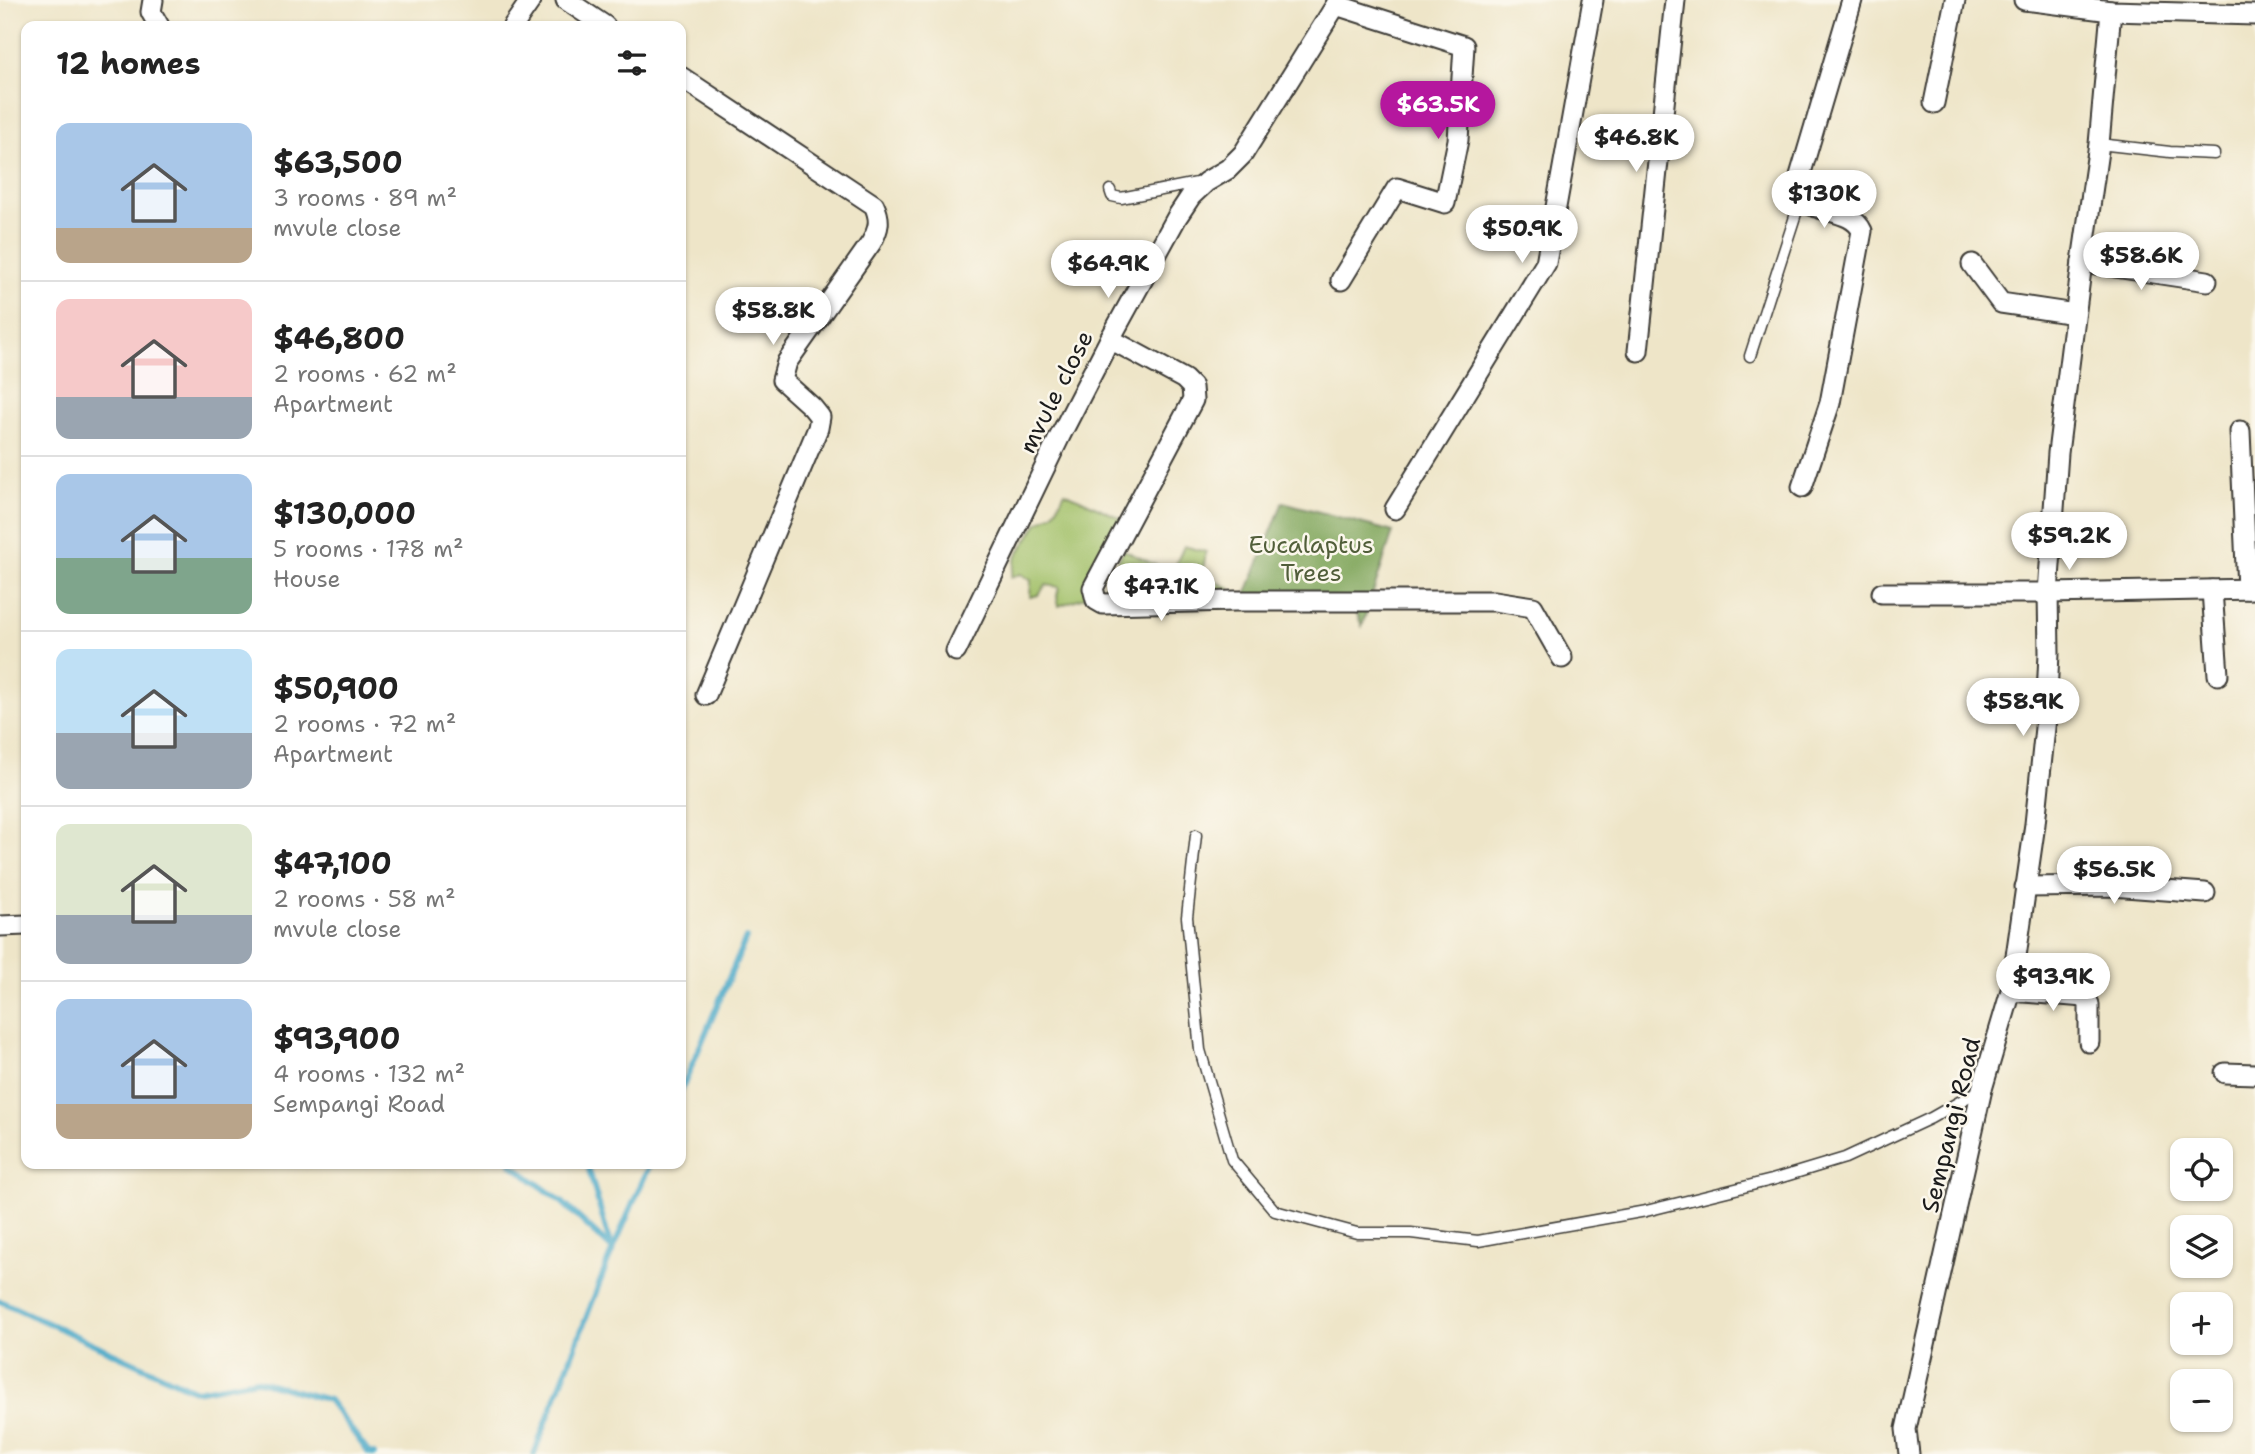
<!DOCTYPE html>
<meta charset="utf-8">
<style>
body{margin:0;font-family:"Shantell Sans",sans-serif;background:#f2f2f2;color:#222;height:100vh;display:flex;flex-direction:column;font-size:26px;white-space:nowrap}
*{box-sizing:border-box;margin:0}
p{font-size:23px;color:#767676}
.icon{flex:none;width:38px;height:38px;fill:none;stroke:currentColor;stroke-width:2;stroke-linecap:round;stroke-linejoin:round}
.map{position:relative;flex:1;overflow:hidden}
.side{position:absolute;left:21px;top:21px;width:665px;height:1148px;display:flex;flex-direction:column;background:#fff;border-radius:14px;box-shadow:0 2px 5px #0004}
.side>*{flex:none}
.controls{position:absolute;left:2170px;top:1138px;display:grid;gap:14px}
.controls a{display:grid;place-items:center;width:63px;height:63px;border-radius:14px;background:#fff;box-shadow:0 2px 5px #0004;font-size:35px}
.price{position:absolute;translate:-50% -60px;padding:0 16px;border-radius:24px;background:#fff;color:#222;font-size:23px;line-height:46px;filter:drop-shadow(0 2px 4px #0008)}
.price::after{content:'';position:absolute;left:50%;top:42px;width:21px;height:16px;margin-left:-10px;background:inherit;clip-path:polygon(0 0,100% 0,50% 100%)}
.price.current{background:#b5179e;color:#fff}
ul{padding:0;list-style:none}
li{display:flex;align-items:center;gap:21px;height:175px;padding:0 35px}
li+li{border-top:2px solid #e0e0e0}
li span{display:grid;place-items:center;flex:none;width:196px;height:140px;border-radius:14px;color:#555}
li>.icon{margin-inline-start:auto}
span .icon{width:84px;height:84px;fill:#fffc;stroke-width:1}
li b{font-size:30px}
h2{display:flex;justify-content:space-between;align-items:center;height:84px;padding:0 35px;font-size:30px}
.map>svg:first-child{display:block}
</style>
<div class="map">
<svg width="2255" height="1454" viewBox="0 0 2255 1454">
<rect width="100%" height="100%" fill="#fbf7ec"/>
<filter id="ink" filterUnits="userSpaceOnUse"><feTurbulence type="fractalNoise" baseFrequency=".0143" numOctaves="2"/><feDisplacementMap in="SourceGraphic" scale="14" xChannelSelector="R" yChannelSelector="G"/><feConvolveMatrix kernelMatrix="1 2 1 2 8 2 1 2 1" color-interpolation-filters="sRGB"/></filter>
<filter id="wash" filterUnits="userSpaceOnUse"><feTurbulence type="fractalNoise" baseFrequency=".00686" numOctaves="4" result="noise"/><feDisplacementMap in="SourceGraphic" scale="28" xChannelSelector="R" yChannelSelector="G"/><feGaussianBlur stdDeviation="1.57" result="paint"/><feColorMatrix in="noise" values="0 0 0 0 0 0 0 0 0 0 0 0 0 0 0 0 0 1.4 0 .05"/><feComposite in="paint" operator="in"/></filter>
<g filter="url(#wash)">
<rect width="100%" height="100%" fill="#eee5c8"/>
<!-- green -->
<g fill="#a1c068" stroke="#5e6e42" stroke-width="2">
<polygon points="1065,492 1124,520 1084,597 1059,606 1057,596 1059,587 1046,585 1038,595 1030,597 1031,580 1021,574 1011,577 1016,557 1038,523 1054,513"/>
<polygon points="1184,546 1206,552 1202,576 1230,588 1228,592 1101,593 1124,550 1172,573"/>
</g>
<!-- forest -->
<polygon fill="#80a65c" stroke="#4e613c" stroke-width="2" points="1283,502 1393,532 1362,626 1357,614 1350,609 1244,600"/>
<g fill="none" stroke-linecap="round" stroke-linejoin="round">
<!-- stream -->
<g stroke="#48a8c7" stroke-width="6">
<polyline points="681,1091 746,938"/>
<polyline points="511,1164 562,1202 612,1249"/>
<polyline points="589,1164 589,1170 611,1247"/>
<polyline points="0,1301 196,1391 255,1380 329,1400 368,1452 374,1454"/>
<polyline points="534,1454 608,1261 650,1164"/>
</g>
</g>
</g>
<g filter="url(#ink)">
<g fill="none" stroke-linecap="round" stroke-linejoin="round">
<defs>
<g id="lane">
<polyline points="2099,144 2170,152 2214,154"/>
<polyline points="1110,190 1112,196 1121,198 1202,182"/>
<polyline points="1750,356 1801,198"/>
<polyline points="1196,835 1187,917 1200,1050 1232,1160 1275,1211 1357,1233 1411,1233 1478,1241 1646,1211 1772,1180 1845,1158 1931,1118 1982,1089"/>
</g>
<g id="street">
<polyline points="153,0 151,12 159,26"/>
<polyline points="566,0 605,26"/>
<polyline points="2024,0 2111,11 2255,15"/>
<polyline points="1336,5 1464,46 1458,140 1445,203 1397,188 1341,280"/>
<polyline points="513,26 531,0"/>
<path d="M681 77 874 205C881 220 879 229 871 243L787 362 782 380 812 407 820 417 818 428 706 695"/>
<polyline points="1934,103 1955,0"/>
<polyline points="2082,262 2207,281"/>
<polyline points="1972,264 2001,303 2075,314"/>
<polyline points="1110,339 1184,379 1192,387 1193,400 1093,588 1096,600 1103,604 1235,601 1495,601 1533,607 1562,658"/>
<polyline points="1638,351 1675,0"/>
<polyline points="2240,431 2247,589"/>
<path d="M1802 487 1830 403 1862 231C1850 204 1802 218 1797 186L1852 0"/>
<polyline points="1395,509 1546,263 1593,0"/>
<polyline points="2212,590 2218,675"/>
<polyline points="1882,593 2048,593 2255,589"/>
<polyline points="956,651 1060,436 1110,339 1177,217 1191,196 1206,182 1228,169 1243,154 1339,0"/>
<polyline points="2025,887 2112,886 2205,893"/>
<polyline points="0,926 26,925"/>
<polyline points="2011,991 2084,997 2089,1004 2089,1042"/>
<polyline points="2225,1073 2255,1074"/>
<polyline points="1909,1454 1906,1429 1982,1089 2011,991 2035,824 2046,718 2049,653 2048,593 2058,453 2082,262 2099,144 2111,11"/>
</g>
</defs>
<!-- lane casing -->
<use href="#lane" stroke="#3c3a36" stroke-width="13"/>
<!-- street casing -->
<use href="#street" stroke="#3c3a36" stroke-width="23"/>
<!-- lane -->
<use href="#lane" stroke="#fff" stroke-width="10"/>
<!-- street -->
<use href="#street" stroke="#fff" stroke-width="19"/>
</g>
</g>
<g text-anchor="middle" stroke-width="5" stroke-linejoin="round" paint-order="stroke">
<!-- street labels -->
<g font-size="24" fill="#1c1c1c" stroke="#fbf7ec">
<text transform="translate(1056 392) rotate(-63)" y="8">mvule close</text>
<text transform="translate(1951 1125) rotate(-76)" y="8">Sempangi Road</text>
</g>
<!-- park labels -->
<g font-size="24" fill="#515e3a" stroke="#fbf7ec">
<text x="1311" y="553">Eucalaptus<tspan x="1311" dy="28">Trees</tspan></text>
</g>
</g>
</svg>
<div class="controls">
<a><svg class="icon" aria-label="locate" viewBox="0 0 24 24"><circle cx="12" cy="12" r="6"/><path d="M12 2v4M12 18v4M2 12h4M18 12h4"/></svg></a>
<a><svg class="icon" aria-label="layers" viewBox="0 0 24 24"><path d="M12 4l9 5-9 5-9-5zM3 14l9 5 9-5"/></svg></a>
<a>+</a>
<a>−</a>
</div>
<b class="price current" style="left:1438px;top:141px">$63.5K</b>
<b class="price" style="left:1636px;top:174px">$46.8K</b>
<b class="price" style="left:1824px;top:230px">$130K</b>
<b class="price" style="left:1522px;top:265px">$50.9K</b>
<b class="price" style="left:2141px;top:292px">$58.6K</b>
<b class="price" style="left:1108px;top:300px">$64.9K</b>
<b class="price" style="left:773px;top:347px">$58.8K</b>
<b class="price" style="left:2069px;top:572px">$59.2K</b>
<b class="price" style="left:1161px;top:623px">$47.1K</b>
<b class="price" style="left:2023px;top:738px">$58.9K</b>
<b class="price" style="left:2114px;top:906px">$56.5K</b>
<b class="price" style="left:2053px;top:1013px">$93.9K</b>
<section class="side">
<h2>12 homes<svg class="icon" aria-label="filters" viewBox="0 0 24 24"><path d="M4 7h16M4 17h16"/><circle cx="9" cy="7" r="2"/><circle cx="15" cy="17" r="2"/></svg></h2>
<ul>
<li><span style="background:linear-gradient(#a9c7e8 75%,#b9a48a 0)"><svg class="icon" aria-label="home" viewBox="0 0 24 24"><path d="M3 11l9-7 9 7M6 9v11h12V9"/></svg></span><div><b>$63,500</b><p>3 rooms · 89 m²</p><p>mvule close</p></div></li>
<li><span style="background:linear-gradient(#f6c9c9 70%,#9aa5b1 0)"><svg class="icon" aria-label="home" viewBox="0 0 24 24"><path d="M3 11l9-7 9 7M6 9v11h12V9"/></svg></span><div><b>$46,800</b><p>2 rooms · 62 m²</p><p>Apartment</p></div></li>
<li><span style="background:linear-gradient(#a9c7e8 60%,#7fa58c 0)"><svg class="icon" aria-label="home" viewBox="0 0 24 24"><path d="M3 11l9-7 9 7M6 9v11h12V9"/></svg></span><div><b>$130,000</b><p>5 rooms · 178 m²</p><p>House</p></div></li>
<li><span style="background:linear-gradient(#bfe0f5 60%,#9aa5b1 0)"><svg class="icon" aria-label="home" viewBox="0 0 24 24"><path d="M3 11l9-7 9 7M6 9v11h12V9"/></svg></span><div><b>$50,900</b><p>2 rooms · 72 m²</p><p>Apartment</p></div></li>
<li><span style="background:linear-gradient(#dfe7d0 65%,#9aa5b1 0)"><svg class="icon" aria-label="home" viewBox="0 0 24 24"><path d="M3 11l9-7 9 7M6 9v11h12V9"/></svg></span><div><b>$47,100</b><p>2 rooms · 58 m²</p><p>mvule close</p></div></li>
<li><span style="background:linear-gradient(#a9c7e8 75%,#b9a48a 0)"><svg class="icon" aria-label="home" viewBox="0 0 24 24"><path d="M3 11l9-7 9 7M6 9v11h12V9"/></svg></span><div><b>$93,900</b><p>4 rooms · 132 m²</p><p>Sempangi Road</p></div></li>
</ul>
</section>
</div>
